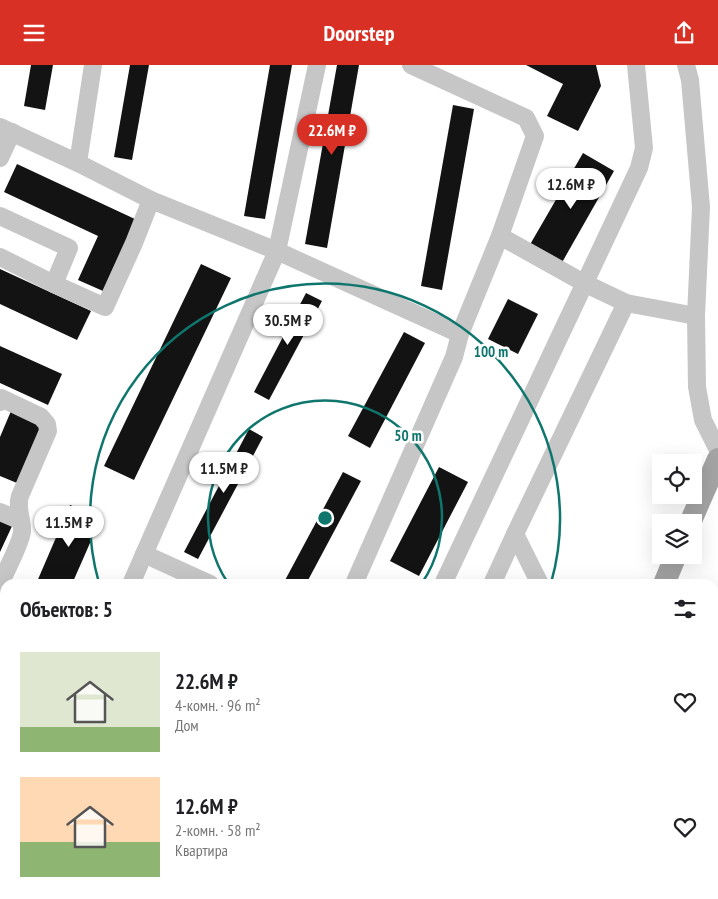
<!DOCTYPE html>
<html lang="ru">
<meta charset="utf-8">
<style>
body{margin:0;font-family:"PT Sans Narrow",sans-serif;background:#f2f2f2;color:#202124;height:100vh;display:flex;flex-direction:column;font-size:19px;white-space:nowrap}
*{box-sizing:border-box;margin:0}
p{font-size:16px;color:#757577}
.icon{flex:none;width:28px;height:28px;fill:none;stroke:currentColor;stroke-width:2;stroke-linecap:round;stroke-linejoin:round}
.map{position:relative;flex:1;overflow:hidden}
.panel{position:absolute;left:0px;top:514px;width:719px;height:321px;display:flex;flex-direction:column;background:#fff;border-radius:15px 15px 0 0;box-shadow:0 5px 20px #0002}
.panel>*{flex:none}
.controls{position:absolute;left:652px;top:389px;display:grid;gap:10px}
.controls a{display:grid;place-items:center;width:50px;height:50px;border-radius:0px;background:#fff;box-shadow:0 5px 20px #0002;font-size:25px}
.price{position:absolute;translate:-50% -42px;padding:0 11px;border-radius:18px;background:#fff;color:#222;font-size:16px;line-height:32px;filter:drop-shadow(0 1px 2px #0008)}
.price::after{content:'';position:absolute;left:50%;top:30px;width:15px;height:11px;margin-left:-8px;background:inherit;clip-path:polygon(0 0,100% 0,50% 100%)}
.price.selected{background:#d93025;color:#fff}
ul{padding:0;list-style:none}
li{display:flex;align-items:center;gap:15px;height:125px;padding:0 20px}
li span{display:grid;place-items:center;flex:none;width:140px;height:100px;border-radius:0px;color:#555}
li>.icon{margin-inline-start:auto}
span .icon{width:60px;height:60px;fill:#fffc;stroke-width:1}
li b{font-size:21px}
h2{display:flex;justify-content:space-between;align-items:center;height:60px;padding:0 20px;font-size:21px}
header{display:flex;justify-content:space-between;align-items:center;height:65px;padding:0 20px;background:#d93025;color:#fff;font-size:22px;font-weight:800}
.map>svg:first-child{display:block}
</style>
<header><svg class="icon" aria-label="menu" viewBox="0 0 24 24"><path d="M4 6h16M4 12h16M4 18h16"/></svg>Doorstep<svg class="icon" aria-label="share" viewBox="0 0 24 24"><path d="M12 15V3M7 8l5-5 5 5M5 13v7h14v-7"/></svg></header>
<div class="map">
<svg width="718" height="834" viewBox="0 0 718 834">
<rect width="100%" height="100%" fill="#fff"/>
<!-- building -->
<g fill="#131313">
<polygon points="31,0 53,0 45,45 24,41"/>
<polygon points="130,0 149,0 132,95 114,92"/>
<polygon points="270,0 292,0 265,154 244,151"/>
<polygon points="337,0 359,0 327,183 305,179"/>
<polygon points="526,0 596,0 601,21 578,66 547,51 563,19"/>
<polygon points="453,40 474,44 442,225 421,221"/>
<polygon points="583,88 614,106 560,201 528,183"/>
<polygon points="17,99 137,155 103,226 78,215 98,171 4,127"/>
<polygon points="201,199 231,213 134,415 104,401"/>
<polygon points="0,204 91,246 77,275 0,239"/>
<polygon points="306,228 322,236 269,335 254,327"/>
<polygon points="508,234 538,249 518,289 488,274"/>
<polygon points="404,267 425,278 370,383 348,371"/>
<polygon points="0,281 62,309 48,340 0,318"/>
<polygon points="11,346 42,359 17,418 0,411 0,372"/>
<polygon points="249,364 263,372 198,494 184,487"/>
<polygon points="439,402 468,417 419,511 390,496"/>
<polygon points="343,407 361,416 306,519 283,519"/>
<polygon points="70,440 101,453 72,519 36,519"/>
<polygon points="0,453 13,459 0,487"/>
<polygon points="5,581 5,663 0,674 0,592"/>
<polygon points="31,830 55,830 53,834 28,834"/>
</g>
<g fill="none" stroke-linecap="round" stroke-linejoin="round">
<!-- minor -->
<g stroke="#c6c6c6" stroke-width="18">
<polyline points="411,0 526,53 535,71 500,171"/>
<polyline points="686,0 690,15 701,142 696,251 697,322 703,355 718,385"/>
<polyline points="0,62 78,98 151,135 277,186 317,0"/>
<polyline points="0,93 12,67"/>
<polyline points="78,98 93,0"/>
<polyline points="0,151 69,183 54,219 105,242 134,178 151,135"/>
<polyline points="0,192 54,219"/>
<path d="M0 337 1 333 41 352 47 359 48 366 20 431C16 444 23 455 22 467 20 480 6 506 0 519"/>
<polyline points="0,447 21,456"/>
<polyline points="515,469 540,519"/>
<polyline points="144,489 210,519"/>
<polyline points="131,519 277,186 460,269"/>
<polyline points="354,519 454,292 460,269 500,171 584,218 626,238 696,251"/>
<polyline points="443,519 639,103 644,83 636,0"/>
<polyline points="492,519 515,469 626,238"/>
<polyline points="714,793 718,784"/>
<polyline points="0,814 5,803"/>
<polyline points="714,825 718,826"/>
<polyline points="413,830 420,834"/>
<polyline points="207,834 209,830"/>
<polyline points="344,834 346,830"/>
<polyline points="620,834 621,830"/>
</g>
<!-- major -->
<g stroke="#a4a4a4" stroke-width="22">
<polyline points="690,458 718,394"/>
<polyline points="664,519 676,490"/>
<polyline points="539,834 540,830"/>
</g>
</g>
<!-- distance rings -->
<g fill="none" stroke="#0f766e" stroke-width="2.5">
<path d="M228 518A117 117 0 1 1 422 518"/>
<path d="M99 518A235 235 0 1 1 551 518"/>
</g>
<circle cx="325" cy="453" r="8" fill="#0f766e" stroke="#fff" stroke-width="2.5"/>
<g font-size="15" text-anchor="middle" font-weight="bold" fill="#0f766e" stroke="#fff" stroke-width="5" stroke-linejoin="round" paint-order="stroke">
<text x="491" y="292">100 m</text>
<text x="408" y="376">50 m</text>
</g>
</svg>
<div class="controls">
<a><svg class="icon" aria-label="locate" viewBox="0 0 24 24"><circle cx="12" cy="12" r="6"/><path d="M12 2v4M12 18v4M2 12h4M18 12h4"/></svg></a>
<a><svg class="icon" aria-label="layers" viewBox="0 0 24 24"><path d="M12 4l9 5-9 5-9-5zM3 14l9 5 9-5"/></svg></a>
</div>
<b class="price selected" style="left:332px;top:91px">22.6M ₽</b>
<b class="price" style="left:571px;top:145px">12.6M ₽</b>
<b class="price" style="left:288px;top:281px">30.5M ₽</b>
<b class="price" style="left:224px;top:429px">11.5M ₽</b>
<b class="price" style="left:69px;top:483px">11.5M ₽</b>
<section class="panel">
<h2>Объектов: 5<svg class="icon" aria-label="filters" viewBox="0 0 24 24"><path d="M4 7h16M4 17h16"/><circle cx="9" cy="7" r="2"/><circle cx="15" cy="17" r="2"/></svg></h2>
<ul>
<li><span style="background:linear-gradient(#dfe7d0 75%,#8fb573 0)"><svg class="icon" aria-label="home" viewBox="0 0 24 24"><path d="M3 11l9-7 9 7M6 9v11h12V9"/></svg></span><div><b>22.6M ₽</b><p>4-комн. · 96 m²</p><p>Дом</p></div><svg class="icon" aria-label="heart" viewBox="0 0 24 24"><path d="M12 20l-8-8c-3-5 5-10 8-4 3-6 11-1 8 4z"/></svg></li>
<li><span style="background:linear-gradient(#ffd9b3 65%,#8fb573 0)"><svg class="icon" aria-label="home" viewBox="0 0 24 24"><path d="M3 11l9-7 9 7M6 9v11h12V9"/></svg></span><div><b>12.6M ₽</b><p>2-комн. · 58 m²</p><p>Квартира</p></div><svg class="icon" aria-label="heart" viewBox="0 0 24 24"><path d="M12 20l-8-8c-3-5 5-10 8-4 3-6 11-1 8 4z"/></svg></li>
</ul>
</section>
</div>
